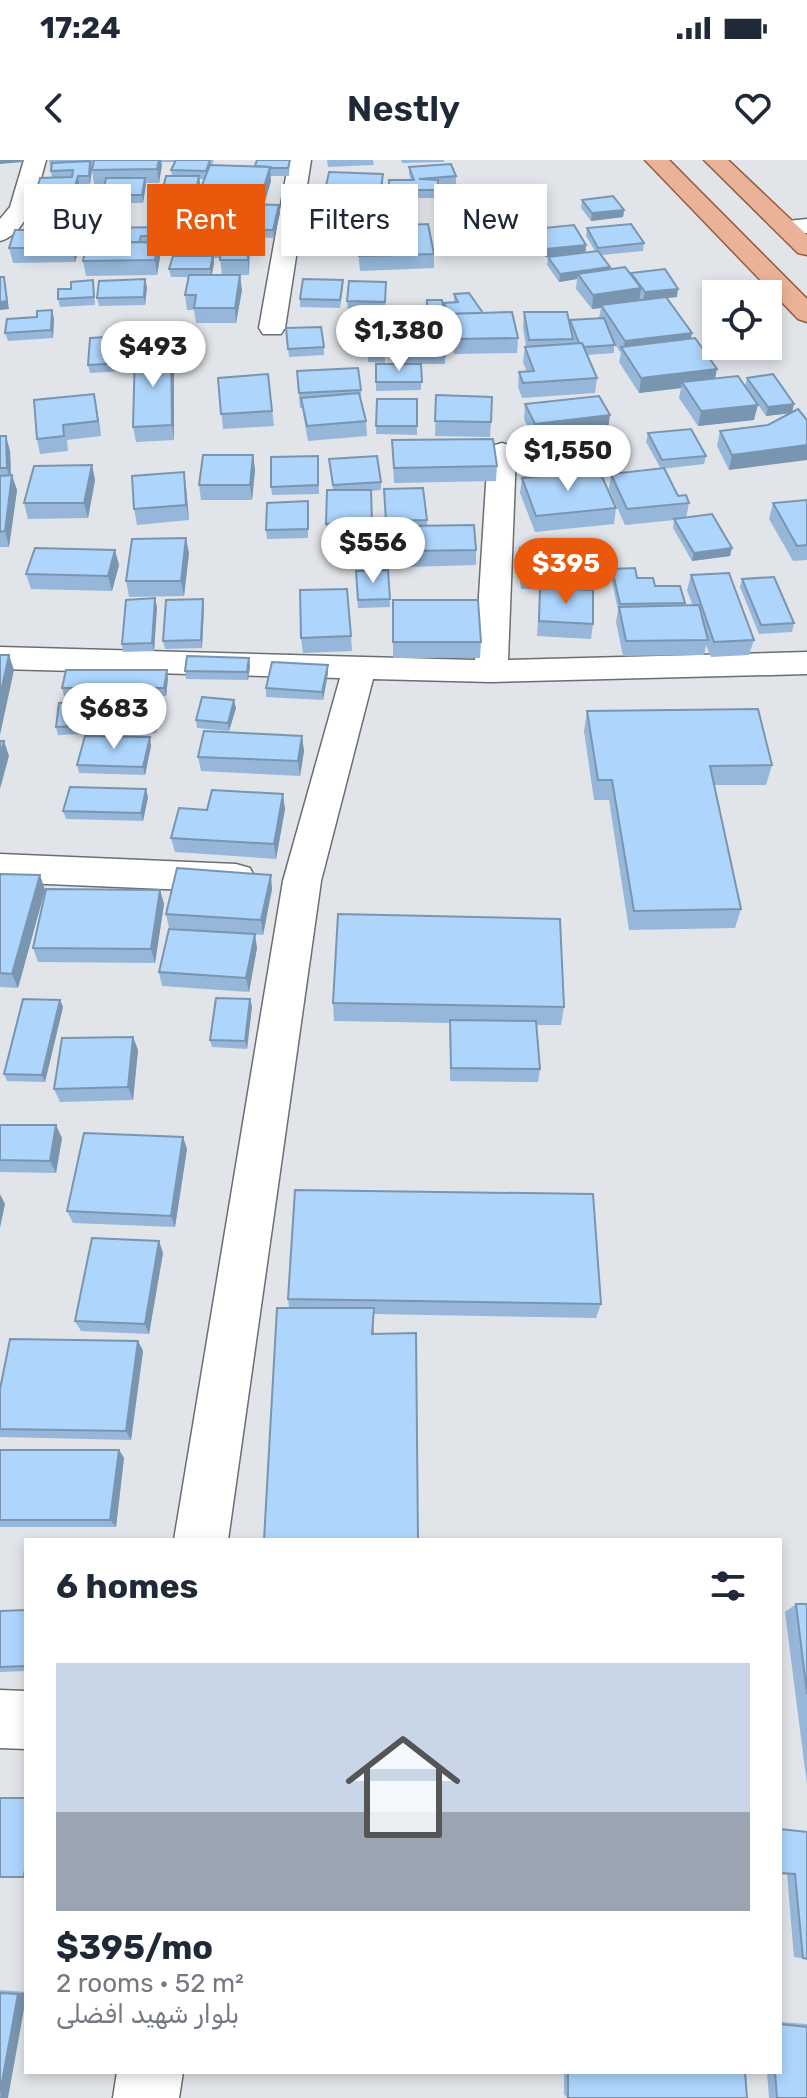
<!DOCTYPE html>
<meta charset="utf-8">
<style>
body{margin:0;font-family:Rubik,"Noto Naskh Arabic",sans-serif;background:#f2f2f3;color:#1f2937;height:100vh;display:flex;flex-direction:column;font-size:30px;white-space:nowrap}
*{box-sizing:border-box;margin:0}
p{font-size:26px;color:#747a83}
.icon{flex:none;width:44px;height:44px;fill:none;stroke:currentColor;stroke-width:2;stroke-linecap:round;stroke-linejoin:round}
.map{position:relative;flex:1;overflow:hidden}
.side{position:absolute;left:24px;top:1378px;width:758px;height:536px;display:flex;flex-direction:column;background:#fff;border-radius:0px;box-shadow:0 4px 12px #0003}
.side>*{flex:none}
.banner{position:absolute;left:24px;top:24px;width:760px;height:72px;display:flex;gap:16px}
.controls{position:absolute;left:702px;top:120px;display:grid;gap:16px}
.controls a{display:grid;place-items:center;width:80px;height:80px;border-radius:0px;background:#fff;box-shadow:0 4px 12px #0003;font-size:40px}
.price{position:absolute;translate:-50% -68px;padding:0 18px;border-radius:28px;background:#fff;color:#222;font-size:26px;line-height:52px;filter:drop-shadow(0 2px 4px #0008)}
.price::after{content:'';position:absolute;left:50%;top:48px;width:24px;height:18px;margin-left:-12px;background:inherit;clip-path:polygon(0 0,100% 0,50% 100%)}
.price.active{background:#ea580c;color:#fff}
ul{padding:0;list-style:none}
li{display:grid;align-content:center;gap:16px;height:424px;padding:0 32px}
li span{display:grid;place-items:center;height:248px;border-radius:0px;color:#555}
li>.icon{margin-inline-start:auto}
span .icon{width:144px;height:144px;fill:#fffc;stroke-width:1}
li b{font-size:34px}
h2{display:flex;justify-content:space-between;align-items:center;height:96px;padding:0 32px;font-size:34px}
.pill{padding:0 28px;border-radius:0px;background:#fff;box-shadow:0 4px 12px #0003;font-size:28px;line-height:72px}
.pill.active{background:#ea580c;color:#fff}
.status{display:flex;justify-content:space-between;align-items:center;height:56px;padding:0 40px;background:#fff;direction:ltr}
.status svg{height:22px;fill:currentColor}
header{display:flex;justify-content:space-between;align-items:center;height:104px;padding:0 32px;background:#fff;font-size:36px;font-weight:600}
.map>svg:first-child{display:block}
</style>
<div class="status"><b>17:24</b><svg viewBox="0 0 49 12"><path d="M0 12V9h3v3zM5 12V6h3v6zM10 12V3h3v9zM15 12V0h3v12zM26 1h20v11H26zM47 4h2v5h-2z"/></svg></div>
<header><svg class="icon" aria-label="back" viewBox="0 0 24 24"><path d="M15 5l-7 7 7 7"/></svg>Nestly<svg class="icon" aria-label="heart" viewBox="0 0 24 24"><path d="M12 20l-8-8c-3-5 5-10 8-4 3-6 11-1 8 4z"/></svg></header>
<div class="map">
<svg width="807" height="1938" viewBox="0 0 807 1938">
<rect width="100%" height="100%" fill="#e1e5e9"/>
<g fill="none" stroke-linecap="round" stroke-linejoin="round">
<defs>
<g id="minor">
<path d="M24 0H46C39 25 29 74 0 81V59L10 47Z"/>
<polygon points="289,0 311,0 285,168 281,174 263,174 259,168"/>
<polygon points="807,59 807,73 777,72 773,67 777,62"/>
<polygon points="502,283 512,286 516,292 508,500 807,492 807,514 491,522 373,519 321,721 228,1380 174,1380 283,721 340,518 0,509 0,487 475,500 488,292 492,286"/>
<polygon points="0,694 236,704 250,708 255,718 250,728 236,732 0,722"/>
<polygon points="0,1530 26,1531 26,1589 0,1588"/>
<polygon points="117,1912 183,1912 179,1938 113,1938"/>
</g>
<g id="major">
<polygon points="645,0 669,0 807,139 807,162 798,159"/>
<polygon points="704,0 728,0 807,75 807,95 798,93"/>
</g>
</defs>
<!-- minor casing -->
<use href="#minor" stroke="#6a6e72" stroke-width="3"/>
<!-- major casing -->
<use href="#major" stroke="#965c3f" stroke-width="3"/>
<!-- minor -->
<use href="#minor" fill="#fff" fill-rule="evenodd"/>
<!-- major -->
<use href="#major" fill="#eab398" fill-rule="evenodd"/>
</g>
<!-- wall -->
<g fill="#96b7d9" fill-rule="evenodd">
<polygon points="49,0 175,0 175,2 161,2 159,23 146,23 143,43 103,43 102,35 105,24 94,24 92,10 90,24 79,24 75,40 103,42 104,49 98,64 38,61 36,54 43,41 37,41 36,33 52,18"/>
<path d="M176 0H214L212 5 255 6 257 0H290L289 16H270L271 21 265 41 233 40 234 54 230 69H237L279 45 280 53 274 78 249 77V115H226L242 130 236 163H196L194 150H187L185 135 189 117H171L169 109 197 96 195 80 174 79 172 65 178 44H163L161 36 172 16 171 10ZM199 19H205L202 25 204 39H197L200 23ZM214 98H220L222 115H212L214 104Z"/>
<polygon points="327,0 373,0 374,5 328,7"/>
<polygon points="401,0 444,0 444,2 402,3"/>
<polygon points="409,7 456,16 456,24 438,25 438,38 389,38 389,20 411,20 409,14"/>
<polygon points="383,14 383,28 379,56 323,55 323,40"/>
<polygon points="582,40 624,50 623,57 591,61 581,48"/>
<polygon points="492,62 531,76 530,84 521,84 520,93 499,94 492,70"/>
<polygon points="356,67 434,94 434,108 360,111"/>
<polygon points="105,68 163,75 161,84 158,84 160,97 157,115 86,116 83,101 101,82"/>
<polygon points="587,68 644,83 643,91 601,95 610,107 610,110 631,115 631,113 677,137 667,138 715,218 754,260 698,266 679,238 681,228 639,233 619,202 621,193 614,183 614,193 587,195 597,218 595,233 522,238 518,227 519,212 527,212 523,202 525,187 526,187 523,167 524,152 570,164 570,160 599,158 601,148 592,149 576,129 577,119 559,122 547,105 548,97 545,97 533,77 534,69 586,85 586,92 595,91 586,76"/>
<polygon points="81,85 75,102 13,103 9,88"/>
<polygon points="93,120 95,145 60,147 58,139 71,129"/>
<polygon points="343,120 343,128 340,148 300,147 300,139"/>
<polygon points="386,122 385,147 410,147 412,175 404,175 404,191 385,191 385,203 368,202 368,173 375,173 374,150 348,149 347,141"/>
<polygon points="147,127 145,145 99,146 97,138"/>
<polygon points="454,134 518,178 517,193 454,194 450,165 444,152 444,143 454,142"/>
<polygon points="427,140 444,151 444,160 427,160"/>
<polygon points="54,158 53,178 8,181 5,173"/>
<polygon points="286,168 324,187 324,195 289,197"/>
<polygon points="123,176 124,184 124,211 90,213 88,205"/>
<polygon points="431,185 445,186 445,204 421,204 421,230 376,231 376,204 405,203 406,187"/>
<polygon points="171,189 174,204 174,280 136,282 133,267"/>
<polygon points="297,211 361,230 361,241 366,261 367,276 308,281 302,248 300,248"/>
<polygon points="268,214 274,266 223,269 218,218"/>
<polygon points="747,218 792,252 729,310 717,286 720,271 768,265 791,253 766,256 745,226"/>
<polygon points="436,235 491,262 490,277 435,276"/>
<polygon points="377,239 417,239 417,275 376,274"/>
<polygon points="34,240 97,249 101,276 67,280 68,291 40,294 37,279"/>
<polygon points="525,244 608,270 534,279 524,259"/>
<polygon points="648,273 706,296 704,304 661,309 646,282"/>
<polygon points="0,276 10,291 11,315 17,330 9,387 0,387"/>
<polygon points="392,280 497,306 496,321 394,323"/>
<polygon points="522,282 559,314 616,348 614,364 535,372 520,333 522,318 525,318 522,291"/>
<polygon points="253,295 255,310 252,340 201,340 199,325"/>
<polygon points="318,296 319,334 272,335 271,327"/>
<polygon points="329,299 381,322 381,330 371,331 372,372 327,372 326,364 333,330"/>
<polygon points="92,305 95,320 88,358 28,359 24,343"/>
<polygon points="611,314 678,336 689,343 686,358 730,396 692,401 673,368 674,360 625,365 609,329"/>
<polygon points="186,327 189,360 137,365 134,349"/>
<polygon points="384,329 427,360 427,366 476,390 476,405 409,407 407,369 387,369"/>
<polygon points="807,340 807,400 793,401 769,359 773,343"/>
<polygon points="308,350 308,378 267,379 266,370"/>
<polygon points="520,388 593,414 591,429 573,429 593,464 591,479 537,476 540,429 521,429 518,403"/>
<polygon points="189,393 184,436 129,437 126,421"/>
<polygon points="119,405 112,431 31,429 26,414"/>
<polygon points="612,409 637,418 685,443 684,446 693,446 687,430 691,415 754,480 749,495 711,497 706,485 704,495 623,496 616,462 618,450 611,417"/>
<polygon points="388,410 390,447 358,448 356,411"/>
<polygon points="742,419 794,463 792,472 759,474 740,427"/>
<polygon points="203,439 204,447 202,488 165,489 163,481"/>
<polygon points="393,440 481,482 480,498 393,498"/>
<polygon points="157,447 154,491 123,492 122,484"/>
<polygon points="351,476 352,491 303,493 301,478"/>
<polygon points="250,506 248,520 186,519 185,511"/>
<polygon points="328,513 323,540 266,537 266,528"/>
<polygon points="168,518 166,536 64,536 62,528"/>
<polygon points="104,541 106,549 103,573 58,575 56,567"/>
<polygon points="236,548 229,571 197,568 196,560"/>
<polygon points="160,550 156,573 110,573 108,565"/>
<polygon points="587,551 772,605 766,625 714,625 741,749 735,768 629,770 609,640 594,640 584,571"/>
<polygon points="302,576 304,591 300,616 201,611 198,597"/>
<polygon points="150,577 151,586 145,615 79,613 77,605"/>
<polygon points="148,637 143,661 66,659 63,651"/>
<polygon points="285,649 276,699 175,692 171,678 207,650"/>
<polygon points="0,714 45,730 18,828 0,827"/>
<polygon points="272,729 263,775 169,768 166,754"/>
<polygon points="160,730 164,744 155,803 38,802 33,788"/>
<polygon points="257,788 249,832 162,826 159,812"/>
<polygon points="60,840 63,847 45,922 7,921 4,914"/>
<polygon points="333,843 564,847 561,865 537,865 540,909 538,922 450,921 450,863 334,861"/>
<polygon points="252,846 247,889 212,887 210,880"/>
<polygon points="133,877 138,890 133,940 60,942 54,929"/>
<polygon points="0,965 62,978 56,1013 0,1012"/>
<polygon points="187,989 175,1067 73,1063 67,1051"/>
<polygon points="163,1093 149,1174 81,1171 75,1161"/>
<polygon points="288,1139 601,1144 596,1158 374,1154 374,1174 418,1380 289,1148"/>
<polygon points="138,1181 143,1191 131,1280 0,1277 0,1229"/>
<polygon points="0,1290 119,1290 124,1298 116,1367 0,1367"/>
<polygon points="796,1444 807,1444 807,1625 785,1452"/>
<polygon points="26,1450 26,1511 0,1512 0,1451"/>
<polygon points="780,1669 807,1672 807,1799 794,1797 787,1714 780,1714"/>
<polygon points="0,1830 26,1832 26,1838 0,1938"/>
<polygon points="780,1862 807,1864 807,1938 769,1938 767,1912 780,1912"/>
<polygon points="564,1912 745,1912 747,1938 567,1938 564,1934"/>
</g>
<!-- shaded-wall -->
<g fill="#7a95b0">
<polygon points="0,0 24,0 23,2 0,4"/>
<polygon points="159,0 161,0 162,6 159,23 157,9"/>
<polygon points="90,1 92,9 90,24 89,16"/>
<polygon points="270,7 271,21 265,41 264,27"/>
<polygon points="383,14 383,28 379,56 379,42"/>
<polygon points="78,16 79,24 75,41 73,33"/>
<polygon points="199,16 200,23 196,44 195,36"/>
<polygon points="145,18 146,25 143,43 142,35"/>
<polygon points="233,39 234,54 227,80 226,66"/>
<polygon points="103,42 104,49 98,64 96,56"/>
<polygon points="279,45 280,53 274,78 273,70"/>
<polygon points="624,50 623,57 591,61 592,53"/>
<polygon points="248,69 250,84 249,115 248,100"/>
<polygon points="78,70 81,85 75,102 72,88"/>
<polygon points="158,82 160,97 157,115 155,100"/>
<polygon points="586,85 585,93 545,97 546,89"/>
<polygon points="213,96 214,104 211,117 210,109"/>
<polygon points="610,107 609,115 578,114 577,119 559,122 560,114"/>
<polygon points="240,115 242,130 236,163 235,148"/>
<polygon points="4,117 9,149 0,150 0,142"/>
<polygon points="145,119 147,127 145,145 144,137"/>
<polygon points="641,128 639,143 601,145 601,148 592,149 593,135"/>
<polygon points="678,129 677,137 643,140 645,132"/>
<polygon points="52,150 54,158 53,178 51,170"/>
<polygon points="692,173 689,188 623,190 625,181"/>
<polygon points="123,176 124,184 124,211 122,203"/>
<polygon points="171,189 174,204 174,280 172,265"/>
<polygon points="717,209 714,224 682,222 681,228 639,233 641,218"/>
<polygon points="94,234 97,249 101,276 98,261"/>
<polygon points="794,244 792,253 766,256 768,247"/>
<polygon points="758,245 754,260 698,266 701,251"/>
<polygon points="610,255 608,270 534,279 535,264"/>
<polygon points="6,276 10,291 11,323 7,308"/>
<polygon points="807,285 807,300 729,310 732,295"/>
<polygon points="253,295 255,310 252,340 250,325"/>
<polygon points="92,305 95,320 88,358 84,343"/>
<polygon points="184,312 186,327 189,360 186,345"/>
<polygon points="12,315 17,330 9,387 5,371"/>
<polygon points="186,378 189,393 184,436 181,421"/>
<polygon points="732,388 730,396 692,401 694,393"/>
<polygon points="115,390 119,405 112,431 108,416"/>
<polygon points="155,438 157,447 154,491 152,483"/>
<polygon points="203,439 204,447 202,488 201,480"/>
<polygon points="9,495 14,510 0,575 0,536"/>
<polygon points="249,498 250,506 248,520 247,512"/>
<polygon points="328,505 328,513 323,540 322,532"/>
<polygon points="167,510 168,518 166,536 164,528"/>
<polygon points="234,540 236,548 229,571 228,563"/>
<polygon points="104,541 106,549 103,573 101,565"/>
<polygon points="158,542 160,550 156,573 154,565"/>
<polygon points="302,576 304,591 300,616 298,601"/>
<polygon points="150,577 151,586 145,615 143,607"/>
<polygon points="4,581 9,596 0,629 0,595"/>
<polygon points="146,629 148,637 143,661 141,653"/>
<polygon points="283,634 285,649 276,699 274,684"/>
<polygon points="40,715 45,730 18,828 12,814"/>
<polygon points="271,715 272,729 263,775 261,760"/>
<polygon points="160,730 164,744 155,803 151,789"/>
<polygon points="255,774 257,788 249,832 246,818"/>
<polygon points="250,839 252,846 247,889 245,881"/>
<polygon points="60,840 63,847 45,922 42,915"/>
<polygon points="133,877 138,890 133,940 128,927"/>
<polygon points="56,965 62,978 56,1013 50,1001"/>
<polygon points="183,977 187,989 175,1067 171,1056"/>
<polygon points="0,1034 5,1044 0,1068"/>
<polygon points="159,1081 163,1093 149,1174 145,1164"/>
<polygon points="138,1181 143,1191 131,1280 126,1271"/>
<polygon points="119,1290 124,1298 116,1367 110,1360"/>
<polygon points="26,1832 26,1838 8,1938 0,1938 18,1834"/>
</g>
<!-- building -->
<g fill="#aed5fc" stroke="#7a95b0" stroke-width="2">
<polygon points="94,0 159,0 157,9 92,10"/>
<polygon points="176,0 210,0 206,11 171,10"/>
<polygon points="257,0 290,0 288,8 269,8 270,7 255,6"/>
<polygon points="90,1 89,16 78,16 73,33 36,33 40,18 72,17 73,10 51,11 52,3"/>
<polygon points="451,4 456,16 419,19 438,20 438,30 389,30 389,20 414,20 409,7"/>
<polygon points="210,5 270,7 264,27 202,25"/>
<polygon points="329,12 383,14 379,42 323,40"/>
<polygon points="166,16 199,16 195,36 161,36"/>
<polygon points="106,18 145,18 142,35 102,35"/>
<polygon points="613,36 624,50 592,53 582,40"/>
<polygon points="43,39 103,42 96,56 36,54"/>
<polygon points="180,39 233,39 226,66 172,65"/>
<polygon points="243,44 279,45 273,70 237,69"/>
<polygon points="525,61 531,76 518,76 521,85 500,86 492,62"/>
<polygon points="428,64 434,94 359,96 356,67"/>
<polygon points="631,64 644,83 598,88 587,68"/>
<polygon points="574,65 586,85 546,89 534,69"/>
<polygon points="162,67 160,76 141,76 139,82 101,82 105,68"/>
<polygon points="248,69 248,100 220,100 221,84 195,84 196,70"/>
<polygon points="15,70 78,70 72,88 9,88"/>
<polygon points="158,82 155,100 83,101 87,83"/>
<polygon points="598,91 610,107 560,114 548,97"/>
<polygon points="173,96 213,96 210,109 169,109"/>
<polygon points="625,107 641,128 593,135 578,114"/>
<polygon points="665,109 678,129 645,132 631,113"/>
<polygon points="189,115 240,115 235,148 194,148 196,135 185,135"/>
<polygon points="0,117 4,117 7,141 0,142"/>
<polygon points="145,119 144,137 97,138 99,121"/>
<polygon points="303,119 343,120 340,140 300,139"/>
<polygon points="93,120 94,137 58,139 58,129 71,129 71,122"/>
<polygon points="349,121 386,122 385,142 347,141"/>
<polygon points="469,133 483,153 450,154 450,157 444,143 458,142 454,134"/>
<polygon points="666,137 692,173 625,181 601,145"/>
<polygon points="427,140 442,140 444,151 427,152"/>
<polygon points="374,147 410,147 412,167 375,168"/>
<polygon points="52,150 51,170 5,173 7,159 37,157 37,151"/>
<polygon points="512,152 518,178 454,179 450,154"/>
<polygon points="524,152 567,152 573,179 529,180"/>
<polygon points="604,158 615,185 584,187 582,183 579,183 570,160"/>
<polygon points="321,167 324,187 288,189 286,168"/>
<polygon points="413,172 431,172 431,185 445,186 445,196 405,195 406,187 412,187"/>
<polygon points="368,173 404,173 404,183 385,183 384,194 368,194"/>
<polygon points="123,176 122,203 88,205 90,178"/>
<polygon points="695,178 717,209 641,218 621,187"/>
<polygon points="582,183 597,218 523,223 519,212 534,211 525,187"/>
<polygon points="171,189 172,265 133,267 135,191"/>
<polygon points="376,204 421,204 422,222 376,222"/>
<polygon points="358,208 361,230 299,233 297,211"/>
<polygon points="268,214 272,251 221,254 218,218"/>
<polygon points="773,214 794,244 768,247 747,218"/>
<polygon points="738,216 758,245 701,251 682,222"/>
<polygon points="359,233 366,261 307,266 301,238"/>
<polygon points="94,234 98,261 63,265 64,276 37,279 34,240"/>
<polygon points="436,235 492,237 491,262 435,261"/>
<polygon points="599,236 610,255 535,264 525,244"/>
<polygon points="377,239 417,239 417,266 376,266"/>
<polygon points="798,249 807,260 807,285 732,295 720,271 768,265"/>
<polygon points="691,269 706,296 662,300 648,273"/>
<polygon points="0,276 6,276 7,308 0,308"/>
<polygon points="493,279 497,306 394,308 392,280"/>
<polygon points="522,282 554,282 559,314 527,316"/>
<polygon points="203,295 253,295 250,325 199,325"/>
<polygon points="318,296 318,325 271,327 271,297"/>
<polygon points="377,296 381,322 333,325 329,299"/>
<polygon points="92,305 84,343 24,343 34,306"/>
<polygon points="664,308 678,336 686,335 689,343 627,349 611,314"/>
<polygon points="599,310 616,348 536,356 522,318"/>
<polygon points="184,312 186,345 134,349 132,316"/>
<polygon points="12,315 5,371 0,372 0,316"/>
<polygon points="423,328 427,360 386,361 384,329"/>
<polygon points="327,330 371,330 372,363 326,364"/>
<polygon points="807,340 807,385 797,386 773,343"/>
<polygon points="308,341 308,369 266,370 267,343"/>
<polygon points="712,354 732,388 694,393 674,359"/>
<polygon points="474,365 476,390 409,391 407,366"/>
<polygon points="186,378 181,421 126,421 132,379"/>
<polygon points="35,388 115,390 108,416 26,414"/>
<polygon points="520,388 589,388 593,414 522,414"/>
<polygon points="635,408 637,418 653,418 655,426 680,426 685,443 620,444 612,409"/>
<polygon points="388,410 390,439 358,440 356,411"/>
<polygon points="729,413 754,480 714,482 691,415"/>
<polygon points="774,417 794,463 761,465 742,419"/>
<polygon points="540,427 593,430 593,464 539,461"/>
<polygon points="347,429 351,476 301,478 300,430"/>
<polygon points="155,438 152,483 122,484 126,440"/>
<polygon points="203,439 201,480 163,481 166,440"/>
<polygon points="393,440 478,440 481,482 393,482"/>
<polygon points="699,445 708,480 626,481 619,447"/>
<polygon points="0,495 9,495 0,536"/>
<polygon points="187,496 249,498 247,512 185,511"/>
<polygon points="272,502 328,505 322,532 266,528"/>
<polygon points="66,510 167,510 164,528 62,528"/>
<polygon points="202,537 234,540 228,563 196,560"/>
<polygon points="104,541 101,565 56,567 59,543"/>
<polygon points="112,542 158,542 154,565 108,565"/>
<polygon points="758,549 772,605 710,606 741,749 634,751 612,620 598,620 587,551"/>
<polygon points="204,571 302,576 298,601 198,597"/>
<polygon points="85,576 150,577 143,607 77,605"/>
<polygon points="0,581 4,581 0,595"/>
<polygon points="70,627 146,629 141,653 63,651"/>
<polygon points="212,630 283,634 274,684 171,678 179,648 207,650"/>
<polygon points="177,708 271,715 261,760 166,754"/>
<polygon points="0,714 40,715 12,814 0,813"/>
<polygon points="46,729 160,730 151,789 33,788"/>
<polygon points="338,754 560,759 564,847 333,843"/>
<polygon points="169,769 255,774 246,818 159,812"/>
<polygon points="216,838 250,839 245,881 210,880"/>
<polygon points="23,839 60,840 42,915 4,914"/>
<polygon points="450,860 536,861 540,909 451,908"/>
<polygon points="133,877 128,927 54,929 62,878"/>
<polygon points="0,965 56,965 50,1001 0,1000"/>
<polygon points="84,973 183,977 171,1056 67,1051"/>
<polygon points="295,1030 593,1034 601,1144 288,1139"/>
<polygon points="92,1078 159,1081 145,1164 75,1161"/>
<polygon points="277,1148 374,1148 372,1174 416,1173 418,1380 264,1380"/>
<polygon points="10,1179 138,1181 126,1271 0,1269 0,1229"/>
<polygon points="0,1290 119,1290 110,1360 0,1360"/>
<polygon points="796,1444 807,1444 807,1534"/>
<polygon points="26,1450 26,1506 0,1507 0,1451"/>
<polygon points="0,1638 26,1638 26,1701 24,1717 0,1717"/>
<polygon points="780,1669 807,1672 807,1799 803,1798 795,1714 780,1713"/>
<polygon points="0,1833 18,1834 0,1933"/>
<polygon points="780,1864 807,1867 807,1938 777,1938 775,1912 780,1912"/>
<polygon points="568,1912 745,1912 747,1938 568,1938"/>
</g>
</svg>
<div class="controls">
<a><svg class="icon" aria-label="locate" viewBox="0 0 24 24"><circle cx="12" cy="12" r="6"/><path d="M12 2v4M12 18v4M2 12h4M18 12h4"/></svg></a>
</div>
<b class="price" style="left:399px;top:213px">$1,380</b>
<b class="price" style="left:153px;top:229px">$493</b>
<b class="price" style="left:568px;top:333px">$1,550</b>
<b class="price" style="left:373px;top:425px">$556</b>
<b class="price active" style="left:566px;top:446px">$395</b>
<b class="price" style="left:114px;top:591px">$683</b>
<div class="banner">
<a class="pill">Buy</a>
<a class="pill active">Rent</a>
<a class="pill">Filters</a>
<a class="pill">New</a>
</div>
<section class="side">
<h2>6 homes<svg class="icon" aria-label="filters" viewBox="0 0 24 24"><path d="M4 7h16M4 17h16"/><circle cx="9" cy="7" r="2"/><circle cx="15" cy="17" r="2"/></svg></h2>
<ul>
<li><span style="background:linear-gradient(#c9d6e8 60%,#9aa5b1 0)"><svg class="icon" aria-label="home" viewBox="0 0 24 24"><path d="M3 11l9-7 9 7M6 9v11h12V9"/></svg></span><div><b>$395/mo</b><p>2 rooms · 52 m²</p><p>بلوار شهید افضلی</p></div></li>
</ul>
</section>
</div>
